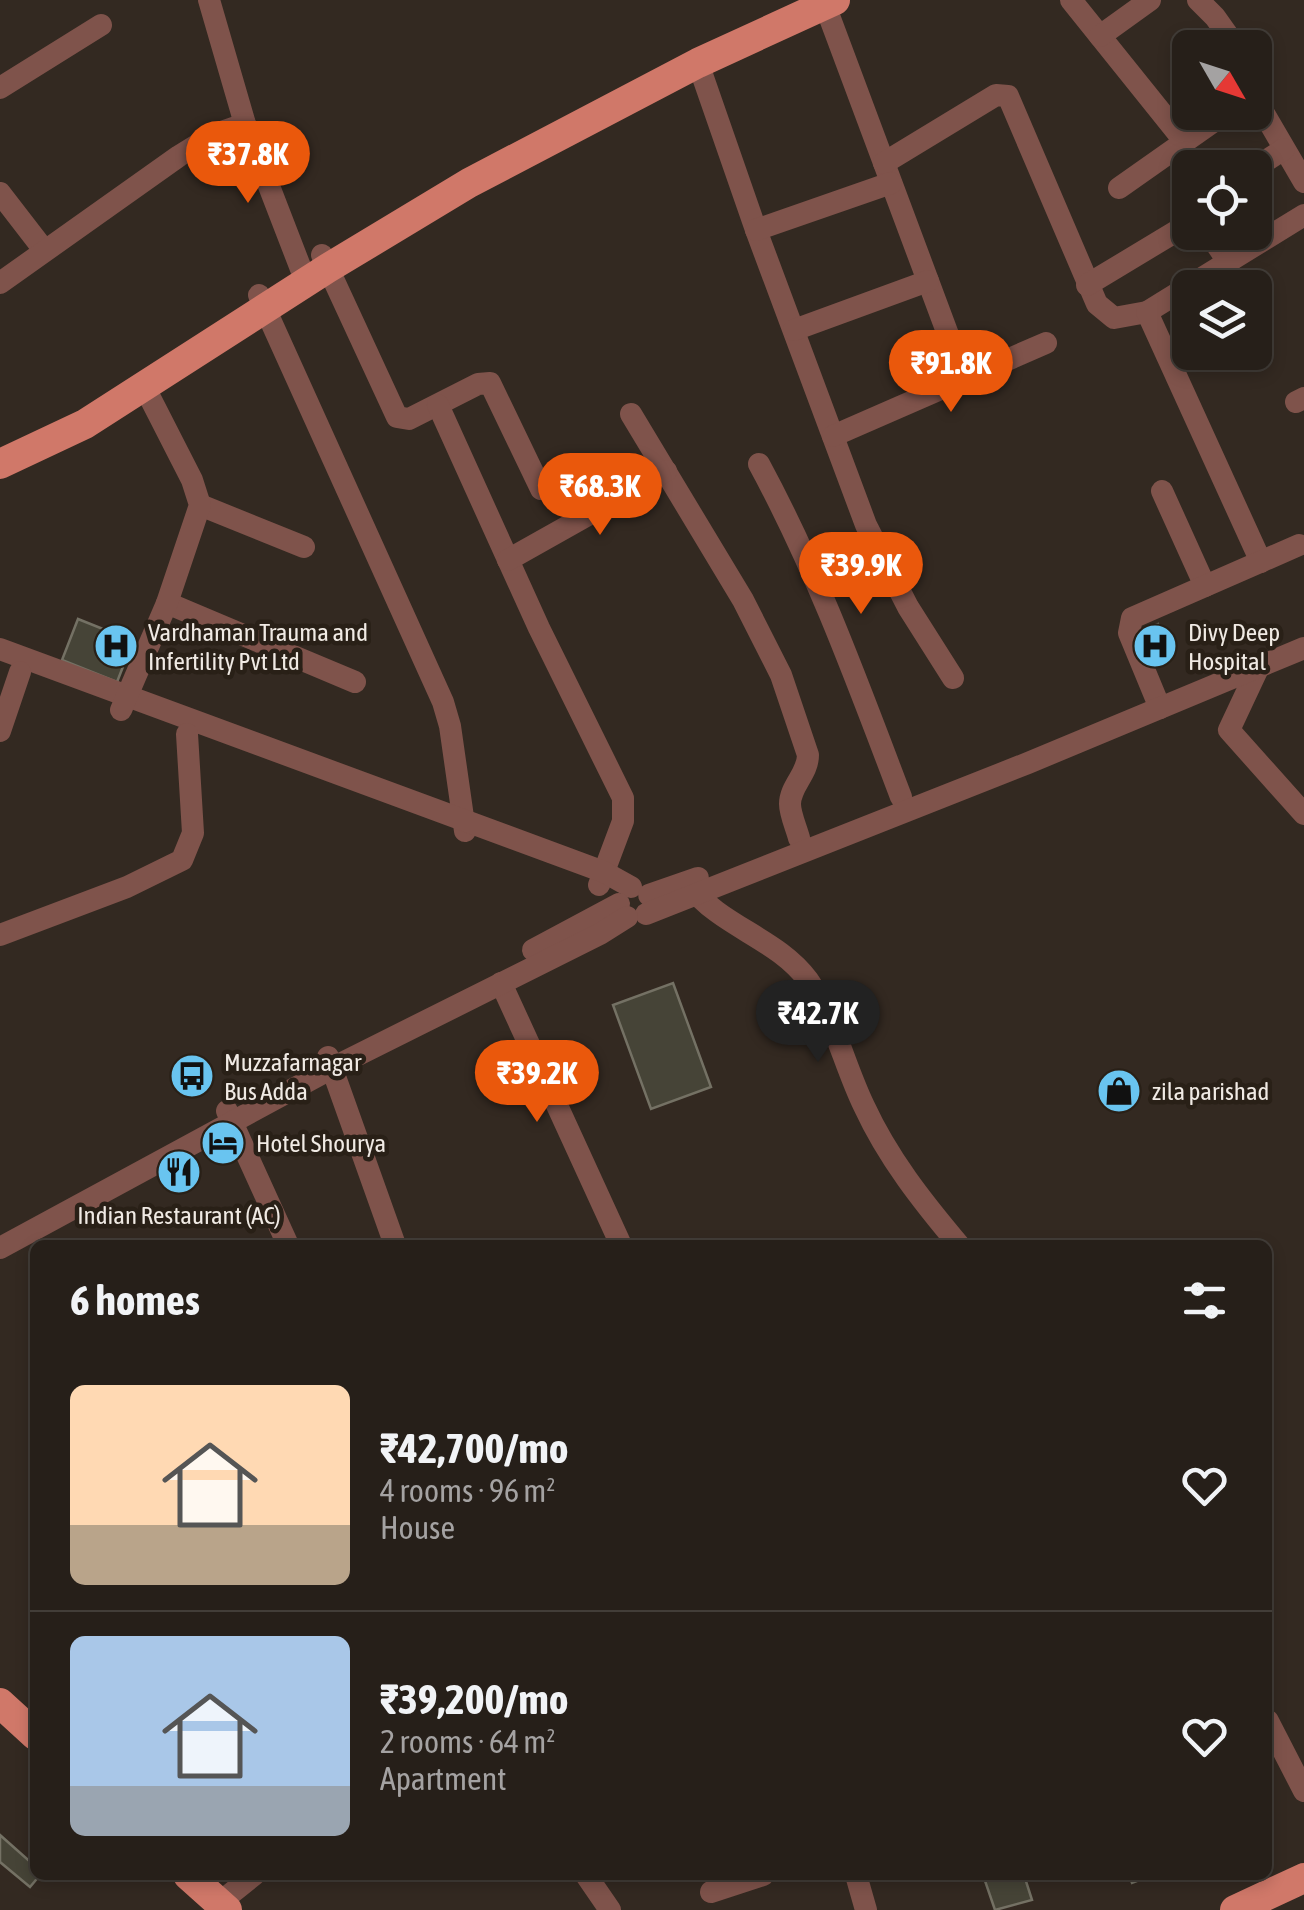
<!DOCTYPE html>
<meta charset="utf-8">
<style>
body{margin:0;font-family:"Asap Condensed",sans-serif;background:#322c26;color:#f1f3f6;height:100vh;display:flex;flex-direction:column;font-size:38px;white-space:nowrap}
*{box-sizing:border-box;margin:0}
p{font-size:32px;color:#a4a2a2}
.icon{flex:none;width:55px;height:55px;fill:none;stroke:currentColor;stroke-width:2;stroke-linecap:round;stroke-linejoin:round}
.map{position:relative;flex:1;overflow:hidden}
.side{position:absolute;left:30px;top:1240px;width:1242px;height:640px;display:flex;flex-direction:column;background:#261f19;border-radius:15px;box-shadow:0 5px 15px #0003,0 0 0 2px #423d38}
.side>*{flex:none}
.needle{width:65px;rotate:129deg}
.controls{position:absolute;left:1172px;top:30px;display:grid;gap:20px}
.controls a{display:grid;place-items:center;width:100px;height:100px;border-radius:15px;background:#261f19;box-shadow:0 5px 15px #0003,0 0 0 2px #423d38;font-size:50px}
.price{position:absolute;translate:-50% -85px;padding:0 22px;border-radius:35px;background:#ea580c;color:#fff;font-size:32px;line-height:65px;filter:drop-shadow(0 2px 5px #0008)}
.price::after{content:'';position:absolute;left:50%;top:60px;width:30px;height:22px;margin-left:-15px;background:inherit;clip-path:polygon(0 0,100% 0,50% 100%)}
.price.active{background:#222;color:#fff}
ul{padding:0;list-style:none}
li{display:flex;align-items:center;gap:30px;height:250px;padding:0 40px}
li+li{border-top:2px solid #423d38}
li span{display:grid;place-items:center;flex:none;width:280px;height:200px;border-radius:15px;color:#555}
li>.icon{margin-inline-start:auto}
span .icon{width:120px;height:120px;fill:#fffc;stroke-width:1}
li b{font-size:42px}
h2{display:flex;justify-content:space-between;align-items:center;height:120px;padding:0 40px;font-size:42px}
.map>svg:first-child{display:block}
</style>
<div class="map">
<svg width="1304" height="1910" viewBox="0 0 1304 1910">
<rect width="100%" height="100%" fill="#332921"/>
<!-- building -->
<g fill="#464437" stroke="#747164" stroke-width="2.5">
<polygon points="78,619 133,641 117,682 62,660"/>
<polygon points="1158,624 1171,659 1150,667 1137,631"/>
<polygon points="673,983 711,1087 651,1109 613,1005"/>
<polygon points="0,1835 35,1866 35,1875 40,1875 30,1887 0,1862"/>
<polygon points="983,1875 1024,1875 1032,1900 995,1910"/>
<polygon points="1129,1875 1149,1875 1150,1876 1132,1883"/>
</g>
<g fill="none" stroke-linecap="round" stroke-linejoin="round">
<!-- minor -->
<g stroke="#7f534b" stroke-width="22">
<polyline points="209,0 245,124 301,269"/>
<polyline points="1071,0 1185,142"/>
<polyline points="1198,0 1215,17 1237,48"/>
<polyline points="825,5 965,380"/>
<polyline points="1100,36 1150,0"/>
<polyline points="698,63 756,230 866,525 908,607 953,678"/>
<polyline points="1255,74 1255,90"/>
<polyline points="0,88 101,25"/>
<polyline points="1255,98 1304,182"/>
<polyline points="884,163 996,95 1008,96 1097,304 1114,318 1147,312"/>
<polyline points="1255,168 1284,149"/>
<polyline points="1119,188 1227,112"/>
<polyline points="0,193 44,250"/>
<polyline points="756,230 891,183"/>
<polyline points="1208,232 1229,263"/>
<polyline points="322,255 397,417 409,419 478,384 490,383 541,489"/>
<polyline points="0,283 179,156 213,135 245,124"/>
<polyline points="1087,285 1190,223"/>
<polyline points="259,295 443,702 450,726 465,831"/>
<polyline points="794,330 928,281"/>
<polyline points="1296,402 1304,398"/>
<polyline points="438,405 539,628 623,798 623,821 599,885"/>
<path d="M631 414 743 600 781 675 808 755C808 774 790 786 790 804 790 814 796 827 799 838"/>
<polyline points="833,436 1046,343"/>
<path d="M759 464C817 571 858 684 901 797"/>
<polyline points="1162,491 1205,586"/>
<polyline points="200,505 304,547"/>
<polyline points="508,560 666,471"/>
<polyline points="1261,562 1147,312 1304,215"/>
<polyline points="167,603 355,682"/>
<polyline points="0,649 604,872 631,887"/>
<polyline points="1260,664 1229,730 1304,814"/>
<polyline points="1160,708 1129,633 1132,618 1299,545"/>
<polyline points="121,710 167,603 200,505 192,480 144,386"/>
<polyline points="0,731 20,672"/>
<path d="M689 885C721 927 777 938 808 980 834 1017 844 1065 864 1106 888 1158 922 1201 959 1245"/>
<polyline points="649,895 698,878"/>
<polyline points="646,914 1028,763 1304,648"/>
<polyline points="0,935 127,887 182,860 193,833 187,734"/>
<polyline points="533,950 619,904"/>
<polyline points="501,983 621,1245"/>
<polyline points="328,1057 395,1245"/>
<polyline points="227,1111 288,1245"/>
<polyline points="0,1248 332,1068 600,934 627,917"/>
<polyline points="1268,1721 1304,1791"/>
<polyline points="586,1875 610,1910"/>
<polyline points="856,1875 866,1910"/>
<polyline points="711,1892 763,1875"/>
<polyline points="219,1903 254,1875"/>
</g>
<!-- major -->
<g stroke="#d07869" stroke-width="30">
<polyline points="0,464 85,424 328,268 469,183 698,63 835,0"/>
<polyline points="0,1703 35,1735"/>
<polyline points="188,1875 227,1910"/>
<polyline points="1235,1910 1304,1878"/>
</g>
</g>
<!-- icons -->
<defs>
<symbol id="hospital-disc" viewBox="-11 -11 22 22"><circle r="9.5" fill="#69c4f0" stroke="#292017"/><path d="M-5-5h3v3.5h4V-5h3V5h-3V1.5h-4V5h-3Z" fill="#111"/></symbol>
<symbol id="bus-disc" viewBox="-11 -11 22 22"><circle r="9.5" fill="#69c4f0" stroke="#292017"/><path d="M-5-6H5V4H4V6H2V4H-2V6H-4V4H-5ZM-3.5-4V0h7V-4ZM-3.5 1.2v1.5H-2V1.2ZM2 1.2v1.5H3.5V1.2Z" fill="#111"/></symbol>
<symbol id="shop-disc" viewBox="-11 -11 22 22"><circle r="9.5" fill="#69c4f0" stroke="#292017"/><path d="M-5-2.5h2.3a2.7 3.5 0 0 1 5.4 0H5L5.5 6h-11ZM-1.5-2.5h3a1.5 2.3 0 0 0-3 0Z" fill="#111"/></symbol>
<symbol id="hotel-disc" viewBox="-11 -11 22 22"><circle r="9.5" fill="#69c4f0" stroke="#292017"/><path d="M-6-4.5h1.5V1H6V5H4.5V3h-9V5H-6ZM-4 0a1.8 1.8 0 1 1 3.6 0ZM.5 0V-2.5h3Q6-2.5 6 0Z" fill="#111"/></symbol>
<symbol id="restaurant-disc" viewBox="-11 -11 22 22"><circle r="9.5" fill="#69c4f0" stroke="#292017"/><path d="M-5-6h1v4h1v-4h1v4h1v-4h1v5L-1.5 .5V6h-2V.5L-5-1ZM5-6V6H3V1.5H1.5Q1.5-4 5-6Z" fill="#111"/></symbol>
</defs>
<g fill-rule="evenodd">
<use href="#hospital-disc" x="91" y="621" width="50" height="50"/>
<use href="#hospital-disc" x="1130" y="621" width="50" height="50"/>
<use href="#bus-disc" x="167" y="1051" width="50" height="50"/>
<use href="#shop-disc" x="1094" y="1066" width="50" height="50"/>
<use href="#hotel-disc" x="198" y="1118" width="50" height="50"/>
<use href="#restaurant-disc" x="154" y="1147" width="50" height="50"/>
</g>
<g text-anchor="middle" stroke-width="9" stroke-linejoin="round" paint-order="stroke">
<!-- poi labels -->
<g font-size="25" fill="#f0eae4" stroke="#292017" text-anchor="start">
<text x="148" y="641">Vardhaman Trauma and<tspan x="148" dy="29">Infertility Pvt Ltd</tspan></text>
<text x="1188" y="641">Divy Deep<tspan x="1188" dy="29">Hospital</tspan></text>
<text x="224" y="1071">Muzzafarnagar<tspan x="224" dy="29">Bus Adda</tspan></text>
<text x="1152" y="1100">zila parishad</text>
<text x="256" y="1152">Hotel Shourya</text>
<text x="179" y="1224" text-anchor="middle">Indian Restaurant (AC)</text>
</g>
</g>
</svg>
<div class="controls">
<a><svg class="needle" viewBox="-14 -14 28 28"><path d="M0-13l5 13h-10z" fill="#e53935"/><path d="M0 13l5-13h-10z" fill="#a4a2a2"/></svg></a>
<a><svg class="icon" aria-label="locate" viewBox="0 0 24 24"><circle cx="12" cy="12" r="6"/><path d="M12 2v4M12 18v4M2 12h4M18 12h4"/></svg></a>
<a><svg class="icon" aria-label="layers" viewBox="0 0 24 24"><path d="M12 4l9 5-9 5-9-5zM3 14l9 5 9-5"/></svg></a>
</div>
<b class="price" style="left:248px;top:206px">₹37.8K</b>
<b class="price" style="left:951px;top:415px">₹91.8K</b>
<b class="price" style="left:600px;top:538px">₹68.3K</b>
<b class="price" style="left:861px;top:617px">₹39.9K</b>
<b class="price active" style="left:818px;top:1065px">₹42.7K</b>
<b class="price" style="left:537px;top:1125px">₹39.2K</b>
<section class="side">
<h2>6 homes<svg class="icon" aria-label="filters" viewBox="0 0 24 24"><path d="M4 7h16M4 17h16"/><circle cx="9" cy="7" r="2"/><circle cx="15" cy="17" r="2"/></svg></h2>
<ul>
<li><span style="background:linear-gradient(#ffd9b3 70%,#b9a48a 0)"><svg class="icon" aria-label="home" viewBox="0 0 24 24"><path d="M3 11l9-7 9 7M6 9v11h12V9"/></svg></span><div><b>₹42,700/mo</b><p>4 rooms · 96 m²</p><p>House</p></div><svg class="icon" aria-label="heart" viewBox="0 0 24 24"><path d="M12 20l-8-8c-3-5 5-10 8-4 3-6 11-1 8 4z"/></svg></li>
<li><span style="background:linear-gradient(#a9c7e8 75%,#9aa5b1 0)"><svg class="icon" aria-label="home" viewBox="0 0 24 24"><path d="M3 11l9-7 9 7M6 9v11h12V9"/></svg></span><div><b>₹39,200/mo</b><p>2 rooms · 64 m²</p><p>Apartment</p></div><svg class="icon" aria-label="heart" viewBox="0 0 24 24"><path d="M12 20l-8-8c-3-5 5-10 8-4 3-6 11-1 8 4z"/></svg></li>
</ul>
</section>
</div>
